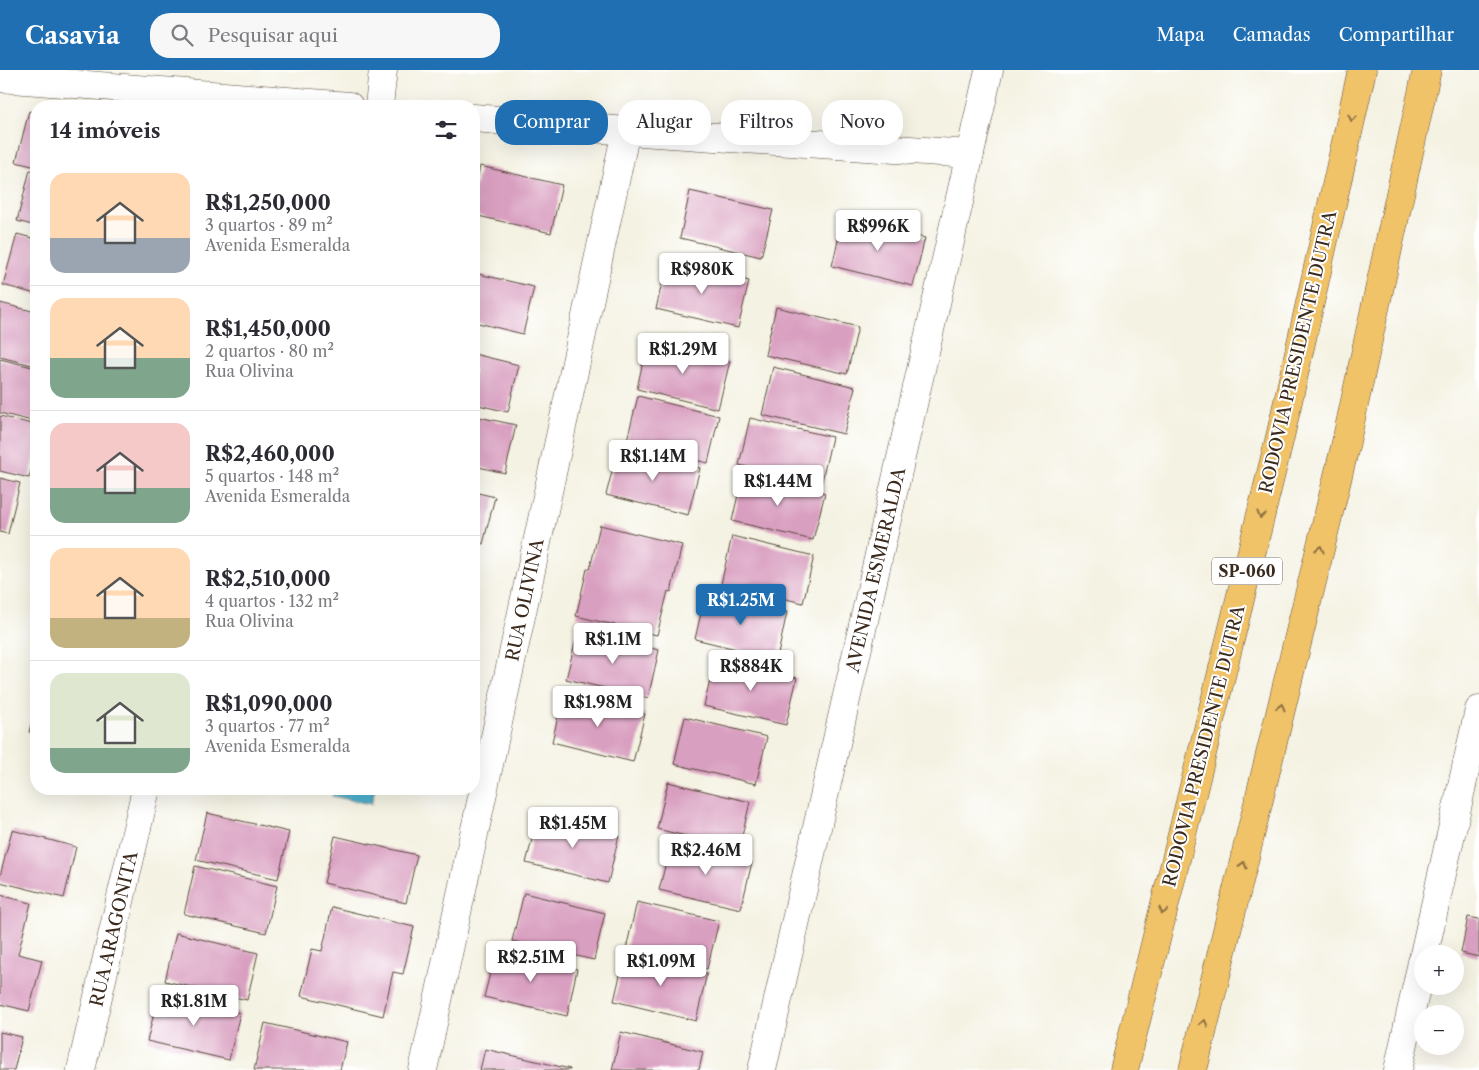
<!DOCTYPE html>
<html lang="pt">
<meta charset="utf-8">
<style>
body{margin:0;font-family:"Libre Caslon Text",serif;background:#f7f7f7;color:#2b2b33;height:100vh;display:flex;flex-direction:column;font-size:19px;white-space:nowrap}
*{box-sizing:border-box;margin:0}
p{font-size:16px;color:#7c7c81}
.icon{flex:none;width:28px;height:28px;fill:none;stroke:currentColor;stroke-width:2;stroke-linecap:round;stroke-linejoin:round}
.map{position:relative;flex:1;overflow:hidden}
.panel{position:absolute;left:30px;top:30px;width:450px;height:695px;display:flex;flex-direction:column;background:#fff;border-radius:20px;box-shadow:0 5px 20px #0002}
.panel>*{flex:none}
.banner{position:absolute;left:495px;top:30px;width:475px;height:45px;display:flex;gap:10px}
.controls{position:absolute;left:1414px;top:875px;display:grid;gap:10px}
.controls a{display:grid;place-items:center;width:50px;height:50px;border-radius:50%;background:#fff;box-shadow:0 5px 20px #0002;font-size:25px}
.price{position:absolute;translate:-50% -42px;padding:0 11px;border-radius:5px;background:#fff;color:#222;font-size:16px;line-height:32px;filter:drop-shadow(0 1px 2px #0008)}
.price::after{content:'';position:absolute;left:50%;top:30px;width:15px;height:11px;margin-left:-8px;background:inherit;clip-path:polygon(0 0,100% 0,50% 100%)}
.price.selected{background:#1f6fb2;color:#fff}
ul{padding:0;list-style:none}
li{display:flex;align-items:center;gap:15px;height:125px;padding:0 20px}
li+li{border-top:1px solid #e1e1e2}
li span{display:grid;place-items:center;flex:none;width:140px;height:100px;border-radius:15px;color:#555}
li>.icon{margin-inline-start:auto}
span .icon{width:60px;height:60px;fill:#fffc;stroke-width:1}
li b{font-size:21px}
h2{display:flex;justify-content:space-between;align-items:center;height:60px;padding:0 20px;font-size:21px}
.pill{padding:0 18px;border-radius:20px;background:#fff;box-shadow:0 5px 20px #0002;font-size:18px;line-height:45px}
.pill.selected{background:#1f6fb2;color:#fff}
header{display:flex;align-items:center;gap:30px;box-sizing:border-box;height:70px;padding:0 25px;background:#1f6fb2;color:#fff}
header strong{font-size:24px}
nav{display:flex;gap:28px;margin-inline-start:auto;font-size:18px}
.search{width:350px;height:45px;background:#f7f7f7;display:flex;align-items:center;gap:12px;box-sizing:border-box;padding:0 18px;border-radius:20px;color:#7c7c81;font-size:19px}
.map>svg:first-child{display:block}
</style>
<header>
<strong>Casavia</strong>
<div class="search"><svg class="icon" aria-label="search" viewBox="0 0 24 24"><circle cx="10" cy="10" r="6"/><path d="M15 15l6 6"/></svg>Pesquisar aqui</div>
<nav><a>Mapa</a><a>Camadas</a><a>Compartilhar</a></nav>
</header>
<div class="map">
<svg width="1479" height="1000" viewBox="0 0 1479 1000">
<rect width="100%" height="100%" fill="#fff"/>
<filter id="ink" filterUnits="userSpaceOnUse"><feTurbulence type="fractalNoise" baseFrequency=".02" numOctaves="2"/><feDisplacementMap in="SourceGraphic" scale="10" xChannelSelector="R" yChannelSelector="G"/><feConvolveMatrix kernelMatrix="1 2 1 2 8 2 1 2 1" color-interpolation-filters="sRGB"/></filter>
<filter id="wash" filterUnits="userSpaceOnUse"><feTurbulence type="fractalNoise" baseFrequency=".0096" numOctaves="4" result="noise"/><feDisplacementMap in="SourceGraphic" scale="20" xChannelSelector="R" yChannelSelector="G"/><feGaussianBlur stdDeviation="1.12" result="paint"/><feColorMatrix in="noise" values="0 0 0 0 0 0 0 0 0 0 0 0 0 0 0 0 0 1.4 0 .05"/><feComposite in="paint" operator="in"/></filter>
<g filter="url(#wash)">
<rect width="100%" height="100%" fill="#f4f2e2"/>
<!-- water -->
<polygon fill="#4eb1cd" stroke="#446e76" points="333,719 375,719 371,734 332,726"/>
<g id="blocks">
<!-- building -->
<g fill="#d99fc0">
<polygon points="29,41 36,43 36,97 16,92"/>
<polygon points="480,96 562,115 551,163 474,145 474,123"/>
<polygon points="30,100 36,101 36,156 17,151"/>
<polygon points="690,121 773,140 761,187 680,168"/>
<polygon points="843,149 925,168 913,216 832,196"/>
<polygon points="17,164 36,169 36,224 3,215"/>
<polygon points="667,191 749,211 738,258 656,239"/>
<polygon points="474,203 534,217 523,264 474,252"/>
<polygon points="0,233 36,242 36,296 0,287"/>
<polygon points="776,237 858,257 847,304 765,285"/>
<polygon points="647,272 730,291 718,339 637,319"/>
<polygon points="474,284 519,295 508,342 474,334"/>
<polygon points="0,289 36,298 36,352 0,343"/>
<polygon points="773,297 855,317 844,364 762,345"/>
<polygon points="638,326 719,346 708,393 626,374"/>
<polygon points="0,346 36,355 36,381 29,408 0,401"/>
<polygon points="474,346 516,355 505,403 474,396"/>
<polygon points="750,348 832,367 821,415 739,395"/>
<polygon points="618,378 700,398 688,445 606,425"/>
<polygon points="743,403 825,423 813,470 732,451"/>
<polygon points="0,408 20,413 8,464 0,462"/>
<polygon points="474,422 495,427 483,474 474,472"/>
<polygon points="600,455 682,475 671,522 668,521 657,565 576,546 587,499 590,499"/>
<polygon points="732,466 814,486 803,533 721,514"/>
<polygon points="474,489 478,491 474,506"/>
<polygon points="706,522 787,542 777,589 695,569"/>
<polygon points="578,561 659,580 648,628 566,609"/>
<polygon points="715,589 797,608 786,655 704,636"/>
<polygon points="563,625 645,644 633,692 552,672"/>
<polygon points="36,633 36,663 29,662"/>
<polygon points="685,647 767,667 756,714 674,694"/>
<polygon points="668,712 750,732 739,779 657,759"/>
<polygon points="207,743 289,762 278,809 196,790"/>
<polygon points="538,746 619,765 608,813 526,793"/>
<polygon points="12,760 76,777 64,828 0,812 0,806"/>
<polygon points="335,766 417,785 406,833 324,813"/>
<polygon points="671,773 752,792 741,839 659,820"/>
<polygon points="195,796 277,816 266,863 184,844"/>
<polygon points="524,823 605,843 594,890 512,871"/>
<polygon points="0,825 31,833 18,884 42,890 29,941 0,934"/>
<polygon points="637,832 719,851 707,899 626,879"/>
<polygon points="332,837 414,857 403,904 393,902 383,946 301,926 312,879 322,881"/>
<polygon points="1468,847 1479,849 1479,887 1461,883"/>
<polygon points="176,863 258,883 247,930 165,911"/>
<polygon points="496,880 577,899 567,946 484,927"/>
<polygon points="625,884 707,903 696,951 614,931"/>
<polygon points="159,923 240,943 229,990 147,971"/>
<polygon points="265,953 347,972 340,1000 254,1000"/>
<polygon points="0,962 22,967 14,1000 0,1000"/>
<polygon points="621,962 703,982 699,1000 612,1000"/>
<polygon points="485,979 570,999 570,1000 480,1000"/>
</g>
</g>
</g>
<g filter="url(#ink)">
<use href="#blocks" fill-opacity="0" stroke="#57483b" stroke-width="1"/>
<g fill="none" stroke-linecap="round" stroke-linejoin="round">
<defs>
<g id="minor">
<polyline points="0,8 349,36"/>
<polyline points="379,36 383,0"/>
<polyline points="474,48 626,61 970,84"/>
<polyline points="1424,884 1479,640"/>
<polyline points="81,1000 146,719"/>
<polyline points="423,1000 626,61"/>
<polyline points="762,1000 989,0"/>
<polyline points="1398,1000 1422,892"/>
</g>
<g id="motorway">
<polyline points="1124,1000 1280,367 1362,0"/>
<polyline points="1193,1000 1344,381 1427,0"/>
</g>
</defs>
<!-- minor casing -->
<use href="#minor" stroke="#57483b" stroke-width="29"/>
<!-- motorway casing -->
<use href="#motorway" stroke="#57483b" stroke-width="29"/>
<!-- minor -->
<use href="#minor" stroke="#fff" stroke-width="28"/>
<!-- motorway -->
<use href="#motorway" stroke="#f1c369" stroke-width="28"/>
</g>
<!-- one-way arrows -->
<defs><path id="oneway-chevron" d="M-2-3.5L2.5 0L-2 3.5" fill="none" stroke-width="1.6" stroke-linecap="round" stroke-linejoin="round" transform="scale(1.25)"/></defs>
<g stroke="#8d6f40">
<use href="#oneway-chevron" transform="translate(1352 48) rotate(103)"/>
<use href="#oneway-chevron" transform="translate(1261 445) rotate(104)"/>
<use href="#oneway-chevron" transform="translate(1320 479) rotate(-76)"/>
<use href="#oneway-chevron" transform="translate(1281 637) rotate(-76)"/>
<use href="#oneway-chevron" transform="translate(1243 795) rotate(-76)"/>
<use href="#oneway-chevron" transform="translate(1163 841) rotate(104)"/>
<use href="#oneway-chevron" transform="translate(1204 953) rotate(-76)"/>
</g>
</g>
<g text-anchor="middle" stroke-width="4" stroke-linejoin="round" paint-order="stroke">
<!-- shield labels -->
<rect fill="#fff" stroke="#766a62" stroke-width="1" x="1212" y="487.5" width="70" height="27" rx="4"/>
<g font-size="16" font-weight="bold" fill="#3b2a1e">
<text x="1247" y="507">SP-060</text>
</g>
<!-- street labels -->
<g font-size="18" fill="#3b2a1e" stroke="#fff">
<text transform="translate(1298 282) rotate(-77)" y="6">RODOVIA PRESIDENTE DUTRA</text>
<text transform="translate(876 500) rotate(-77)" y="6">AVENIDA ESMERALDA</text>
<text transform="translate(525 530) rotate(-78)" y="6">RUA OLIVINA</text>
<text transform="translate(1204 676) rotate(-76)" y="6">RODOVIA PRESIDENTE DUTRA</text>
<text transform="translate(114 859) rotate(-77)" y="6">RUA ARAGONITA</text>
</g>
</g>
</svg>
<div class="controls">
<a>+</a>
<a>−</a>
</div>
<b class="price" style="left:878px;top:182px">R$996K</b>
<b class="price" style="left:702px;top:225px">R$980K</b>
<b class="price" style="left:683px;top:305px">R$1.29M</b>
<b class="price" style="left:653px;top:412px">R$1.14M</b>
<b class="price" style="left:778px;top:437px">R$1.44M</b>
<b class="price selected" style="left:741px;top:556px">R$1.25M</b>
<b class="price" style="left:613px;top:595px">R$1.1M</b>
<b class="price" style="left:751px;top:622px">R$884K</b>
<b class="price" style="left:598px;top:658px">R$1.98M</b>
<b class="price" style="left:573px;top:779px">R$1.45M</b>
<b class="price" style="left:706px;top:806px">R$2.46M</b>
<b class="price" style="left:531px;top:913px">R$2.51M</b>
<b class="price" style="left:661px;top:917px">R$1.09M</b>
<b class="price" style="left:194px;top:957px">R$1.81M</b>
<div class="banner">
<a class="pill selected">Comprar</a>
<a class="pill">Alugar</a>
<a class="pill">Filtros</a>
<a class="pill">Novo</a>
</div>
<section class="panel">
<h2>14 imóveis<svg class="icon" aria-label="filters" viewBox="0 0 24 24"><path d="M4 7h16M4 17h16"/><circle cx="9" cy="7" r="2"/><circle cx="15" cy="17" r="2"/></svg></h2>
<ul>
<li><span style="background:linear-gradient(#ffd9b3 65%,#9aa5b1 0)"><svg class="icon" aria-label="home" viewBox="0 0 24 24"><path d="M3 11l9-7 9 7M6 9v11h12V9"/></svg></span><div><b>R$1,250,000</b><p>3 quartos · 89 m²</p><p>Avenida Esmeralda</p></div></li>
<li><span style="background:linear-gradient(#ffd9b3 60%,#7fa58c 0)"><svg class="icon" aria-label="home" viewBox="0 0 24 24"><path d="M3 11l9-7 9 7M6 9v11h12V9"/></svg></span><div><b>R$1,450,000</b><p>2 quartos · 80 m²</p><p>Rua Olivina</p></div></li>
<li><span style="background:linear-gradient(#f6c9c9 65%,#7fa58c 0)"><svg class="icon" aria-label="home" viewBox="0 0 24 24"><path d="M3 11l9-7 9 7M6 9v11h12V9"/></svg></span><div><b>R$2,460,000</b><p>5 quartos · 148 m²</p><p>Avenida Esmeralda</p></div></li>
<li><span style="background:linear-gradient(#ffd9b3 70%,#c2b280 0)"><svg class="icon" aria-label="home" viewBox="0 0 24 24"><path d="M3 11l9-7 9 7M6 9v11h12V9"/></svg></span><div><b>R$2,510,000</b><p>4 quartos · 132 m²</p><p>Rua Olivina</p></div></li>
<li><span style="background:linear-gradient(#dfe7d0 75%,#7fa58c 0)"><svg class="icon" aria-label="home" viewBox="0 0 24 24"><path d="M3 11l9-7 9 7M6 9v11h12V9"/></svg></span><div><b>R$1,090,000</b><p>3 quartos · 77 m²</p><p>Avenida Esmeralda</p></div></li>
</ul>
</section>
</div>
